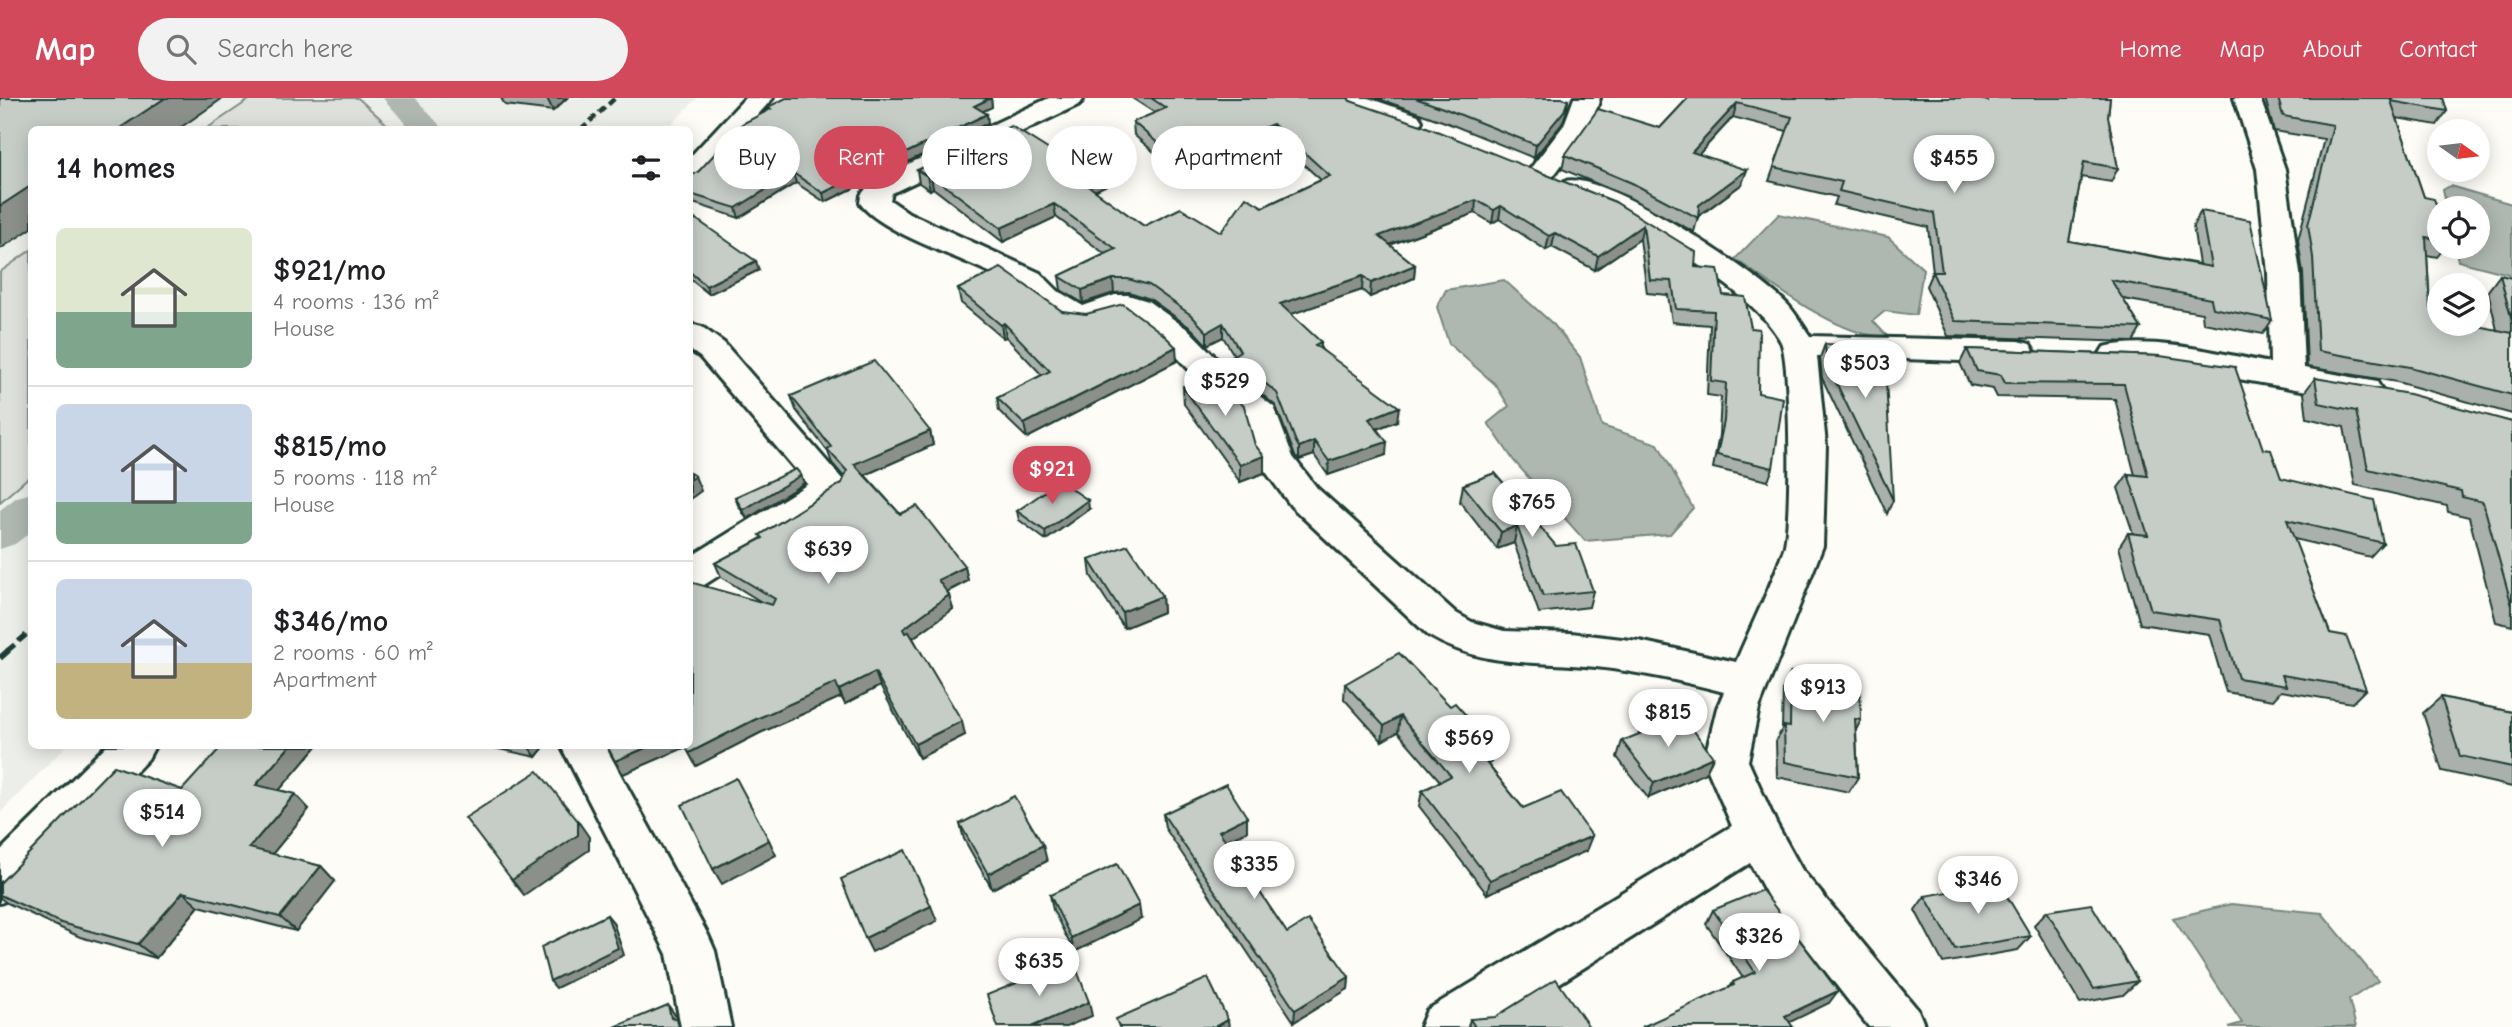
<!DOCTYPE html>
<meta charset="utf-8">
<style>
body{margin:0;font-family:"Comic Neue",sans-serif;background:#f2f2f2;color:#202124;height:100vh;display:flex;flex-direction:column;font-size:26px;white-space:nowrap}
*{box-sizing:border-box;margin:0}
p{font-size:23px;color:#757577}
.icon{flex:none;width:38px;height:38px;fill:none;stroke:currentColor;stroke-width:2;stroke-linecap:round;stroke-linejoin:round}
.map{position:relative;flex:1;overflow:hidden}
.drawer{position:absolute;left:28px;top:28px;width:665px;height:623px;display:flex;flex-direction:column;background:#fff;border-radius:10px;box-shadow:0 4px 18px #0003}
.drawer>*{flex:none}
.banner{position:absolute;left:714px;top:28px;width:665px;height:63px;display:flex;gap:14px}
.needle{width:46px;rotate:104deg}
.fabs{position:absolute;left:2427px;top:21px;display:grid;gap:14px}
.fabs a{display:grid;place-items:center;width:63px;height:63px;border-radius:50%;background:#fff;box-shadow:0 4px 18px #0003;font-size:35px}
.price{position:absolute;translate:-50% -60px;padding:0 16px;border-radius:24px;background:#fff;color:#222;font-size:23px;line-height:46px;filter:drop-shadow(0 2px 4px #0008)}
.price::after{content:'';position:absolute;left:50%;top:42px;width:21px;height:16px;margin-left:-10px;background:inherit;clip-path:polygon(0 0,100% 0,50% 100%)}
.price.active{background:#d1495b;color:#fff}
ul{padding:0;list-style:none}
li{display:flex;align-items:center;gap:21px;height:175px;padding:0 28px}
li+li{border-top:2px solid #e0e0e0}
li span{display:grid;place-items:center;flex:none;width:196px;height:140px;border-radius:10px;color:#555}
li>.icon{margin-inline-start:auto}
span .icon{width:84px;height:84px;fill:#fffc;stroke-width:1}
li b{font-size:30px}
h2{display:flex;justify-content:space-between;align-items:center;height:84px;padding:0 28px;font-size:30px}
.chip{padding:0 24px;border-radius:32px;background:#fff;box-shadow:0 4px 18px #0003;font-size:24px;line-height:63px}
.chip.active{background:#d1495b;color:#fff}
header{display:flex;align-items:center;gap:42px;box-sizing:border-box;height:98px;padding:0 35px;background:#d1495b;color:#fff}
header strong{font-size:33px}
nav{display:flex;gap:38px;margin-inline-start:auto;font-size:24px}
.search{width:490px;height:63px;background:#f2f2f2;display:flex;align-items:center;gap:18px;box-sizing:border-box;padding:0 24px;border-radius:38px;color:#757577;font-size:26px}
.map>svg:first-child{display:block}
</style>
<header>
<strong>Map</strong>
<div class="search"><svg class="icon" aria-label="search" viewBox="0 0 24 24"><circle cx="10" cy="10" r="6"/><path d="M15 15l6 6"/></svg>Search here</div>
<nav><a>Home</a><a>Map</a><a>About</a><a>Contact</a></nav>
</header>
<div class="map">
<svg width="2512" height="929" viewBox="0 0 2512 929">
<rect width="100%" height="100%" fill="#fdfcf7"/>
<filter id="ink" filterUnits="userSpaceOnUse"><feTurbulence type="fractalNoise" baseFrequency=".0143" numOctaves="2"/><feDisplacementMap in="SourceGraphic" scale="14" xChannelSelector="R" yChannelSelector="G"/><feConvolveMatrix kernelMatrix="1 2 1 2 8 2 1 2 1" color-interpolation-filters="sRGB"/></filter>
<g filter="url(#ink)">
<!-- built -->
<polygon fill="#eceee9" points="0,0 697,0 666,32 32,32 32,648 66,648 0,715"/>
<!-- green -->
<g fill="#dde0db" stroke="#7e8e88" stroke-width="2">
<polygon points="252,0 358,0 392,31 206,31"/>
<polygon points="31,152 31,377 0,404 0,174"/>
</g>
<!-- water -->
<g fill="#aeb8b1" stroke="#75877f" stroke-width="2">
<polygon points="2450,88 2512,106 2512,177 2458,163 2455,149 2478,149 2478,110 2447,110 2443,92"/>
<path d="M1779 116 1888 139 1923 171 1916 217 1885 213 1873 223 1886 237C1848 245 1767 183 1735 161Z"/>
<polygon points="1504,182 1554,227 1580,259 1602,328 1658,346 1693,410 1670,436 1585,443 1514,363 1488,325 1509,308 1495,286 1449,246 1437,209 1446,192"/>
<polygon points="2231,806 2322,815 2378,883 2349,902 2356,929 2228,929 2242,925 2173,820"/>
</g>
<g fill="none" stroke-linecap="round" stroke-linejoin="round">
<!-- canal -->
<g fill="#aeb8b1" fill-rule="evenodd">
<polygon points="383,0 415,0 444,32 411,32"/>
<polygon points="32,395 32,433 15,446 0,451 0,412 17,399"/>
</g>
<defs>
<g id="minor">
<polygon points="745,0 773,0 700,81 690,83 690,59"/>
<path d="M1049 0H1084L1080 6 892 95 890 102 909 115 1040 175 1058 193 1083 208 1115 197H1128L1148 203 1190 233 1236 280 1274 309 1293 359 1317 390 1456 515 1472 524 1504 533 1571 535 1639 543 1736 564C1752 526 1771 489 1784 451 1792 428 1791 264 1781 244 1751 187 1624 120 1565 95L1560 89 1565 83C1605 73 1758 175 1788 207 1796 216 1803 228 1810 238L2018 243 2030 246 2035 254 2030 262 2018 265 1817 258 1826 347 1823 448 1759 610 1748 663 1776 725 1802 772 1918 912 1925 929H1869L1770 802 1750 765 1490 929H1420L1427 912 1732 728 1704 663 1717 610 1724 594C1682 583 1639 574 1596 569 1534 562 1484 571 1428 537L1291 408 1258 363 1246 323 1212 296 1166 247 1125 217C1107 217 1093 231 1073 227 1048 222 1036 200 1016 188 979 164 883 138 860 105L861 97 872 83Z"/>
<path d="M1340 0H1368L1418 17 1422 23 1418 29C1398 34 1351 17 1340 0Z"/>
<polygon points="1574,0 1600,0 1591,28 1551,81 1541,84 1531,81 1527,75 1564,27"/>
<path d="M2234 0H2260L2285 71 2300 175 2304 270 2377 284 2382 292 2377 300 2365 303 2175 270 2116 268 2104 265 2099 257 2104 249C2150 237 2223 256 2270 265L2268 175 2257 71Z"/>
<polygon points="690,226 702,229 724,245 849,389 844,398 704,487 690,492 690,459 808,386 700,259 690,252"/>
<polygon points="106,648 155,648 148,661 16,799 0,805 0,753"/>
<polygon points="561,648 605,648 708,837 715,853 731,929 681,929 667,856"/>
</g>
</defs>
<!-- minor casing -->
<use href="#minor" stroke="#1f3d34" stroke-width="6"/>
<!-- minor -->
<use href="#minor" fill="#fdfcf7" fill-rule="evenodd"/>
<!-- rail-far2 -->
<polyline stroke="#1f3d34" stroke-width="4.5" stroke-dasharray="8 4.5" stroke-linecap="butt" points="581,32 615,0"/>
<!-- rail-far1 -->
<polyline stroke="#1f3d34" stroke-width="5" stroke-dasharray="10 5" stroke-linecap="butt" points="7,553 32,532"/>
<!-- rail -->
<polyline stroke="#1f3d34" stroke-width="6" stroke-dasharray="12 6" stroke-linecap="butt" points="0,560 9,552"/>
</g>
<!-- wall -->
<g fill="#aab0ab" stroke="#1f3d34" stroke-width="2">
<polygon points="501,0 567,0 553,13 505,7"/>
<polygon points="991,0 992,9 983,13 988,25 825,104 796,85 739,120 690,104 690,79 699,73 737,39 735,33 768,12 768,9"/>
<polygon points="1132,0 1348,0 1350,3 1615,104 1695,169 1723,197 1758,295 1773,370 1768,383 1713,370 1719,337 1721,299 1707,297 1710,227 1672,224 1668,197 1647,195 1640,141 1595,172 1552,149 1546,152 1499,121 1492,125 1475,115 1390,147 1415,167 1414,180 1370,199 1362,192 1290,216 1321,251 1397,323 1377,331 1386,357 1328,377 1314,357 1299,362 1295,358 1276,308 1232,272 1232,258 1234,257 1223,239 1207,247 1192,231 1150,201 1129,194 1114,195 1083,205 1061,192 1059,178 1105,156 1056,119 1003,144 933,90 930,92 919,85 917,72 1054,55 1115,83 1094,93 1144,128 1221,134 1263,109 1321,82 1273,39 1181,77 1134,37 1133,24 1155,15"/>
<polygon points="1376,0 1562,0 1568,2 1566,15 1562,26 1534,60 1445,24"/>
<polygon points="1688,0 1980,1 1980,0 2110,0 2108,19 2118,70 2111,84 2081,79 2069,143 2199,166 2193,128 2201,113 2272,222 2263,236 2203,225 2202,215 2123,201 2141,230 2133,244 1948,238 1926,188 1932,174 1933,174 1928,129 1834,107 1837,99 1769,83 1787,33 1733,19 1699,56 1742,86 1698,119 1694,134 1628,99 1562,71 1565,57 1660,30"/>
<polygon points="2265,0 2443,0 2447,13 2437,27 2397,20 2424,99 2440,117 2440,149 2445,149 2437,159 2427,157 2430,210 2440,226 2497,232 2488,193 2500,177 2512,180 2512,316 2397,284 2307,269 2303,175 2298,142 2324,41 2274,33"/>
<polygon points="690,125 759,172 709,196 690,181"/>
<polygon points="958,191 1062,213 1177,263 1027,340 999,313 997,300 1042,277 1006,239 1003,240 961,205"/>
<polygon points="1825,246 1893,402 1887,416 1822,280 1820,260"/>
<polygon points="1967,251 2160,258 2263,351 2281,380 2383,445 2370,459 2294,441 2330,535 2366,591 2352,605 2281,593 2273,602 2226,594 2209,536 2140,526 2119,449 2128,435 2133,435 2118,390 2128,376 2135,377 2115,301 1997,299 1993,291 1970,287 1960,265"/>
<polygon points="2315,280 2512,324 2512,528 2496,524 2469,419 2448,414 2447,408 2355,387 2344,329 2307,320 2304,295"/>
<polygon points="1183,289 1264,375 1240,384 1184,306"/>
<polygon points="791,298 930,333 933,347 865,377 900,416 965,469 968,483 947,494 953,511 913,540 965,637 919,660 880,588 845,606 841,599 760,635 696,668 686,649 623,676 763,505 721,479 715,465 762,440 760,437 842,385 844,379 832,365 828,354 796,312"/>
<polygon points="1495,375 1593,493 1589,509 1539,515 1514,445 1497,451 1460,404 1463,387"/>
<polygon points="801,377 804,385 747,421 738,407 735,399"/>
<polygon points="1089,411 1046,442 1019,422 1017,413"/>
<polygon points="1089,462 1162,498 1163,514 1124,530 1091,478"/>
<polygon points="1791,574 1861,622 1856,632 1858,679 1849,694 1777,679 1776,643 1782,631 1783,590"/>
<polygon points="1345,586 1450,608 1494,649 1491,664 1487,666 1523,710 1586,753 1487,796 1419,708 1422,693 1440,683 1398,634 1382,643 1344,601"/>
<polygon points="2441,599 2512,614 2512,689 2442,673 2423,615"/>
<polygon points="1622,643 1706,675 1648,700 1617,659"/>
<polygon points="317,648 279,692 295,696 309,711 272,756 321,768 335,783 296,833 199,808 156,860 80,839 7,805 0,800 0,785 182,692"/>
<polygon points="485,648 545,648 536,659"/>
<polygon points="1163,716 1247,719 1247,733 1226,743 1287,835 1349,879 1348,891 1294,924 1165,730"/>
<polygon points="960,726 1047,763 992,791 964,741"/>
<polygon points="1050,797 1141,821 1074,854 1053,812"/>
<polygon points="1925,798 2031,838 2018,852 1943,865 1915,812"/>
<polygon points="1713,812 1829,905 1731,888 1733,884 1743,880 1706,826"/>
<polygon points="2047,813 2138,883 2123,897 2080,905 2034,827"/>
<polygon points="1470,921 1589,929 1468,929"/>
</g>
<!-- shaded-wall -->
<g fill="#8b908b" stroke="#1f3d34" stroke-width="2">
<polygon points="165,0 223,0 177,32 117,32"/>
<polygon points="547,0 567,0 553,13"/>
<polygon points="991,0 992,9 975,17 974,8"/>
<polygon points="1568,2 1566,15 1562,26 1534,60 1536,47"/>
<polygon points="1737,5 1733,19 1688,68 1692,54"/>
<polygon points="987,16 988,25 825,104 823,95"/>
<polygon points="1273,26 1273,39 1181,77 1180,64"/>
<polygon points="1113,70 1115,83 1084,98 1083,84"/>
<polygon points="1747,72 1742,86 1697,119 1699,107"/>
<polygon points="793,75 796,85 739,120 736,110"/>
<polygon points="931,77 933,90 930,92 927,78"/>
<polygon points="32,87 32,130 0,151 0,108"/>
<polygon points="1476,102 1475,115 1378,151 1379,138"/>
<polygon points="1054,106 1056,119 1003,144 1001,130"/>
<polygon points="1501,108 1499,121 1492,125 1494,112"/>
<polygon points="1643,127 1640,141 1595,172 1598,158"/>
<polygon points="1555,135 1552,149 1546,152 1549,138"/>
<polygon points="756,163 759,172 709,196 706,188"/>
<polygon points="1415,167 1414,180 1370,199 1371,185"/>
<polygon points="1363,178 1362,192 1280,220 1280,206"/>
<polygon points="1113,181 1114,195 1083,205 1082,192"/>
<polygon points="1004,225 1006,239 1003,240 1001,227"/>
<polygon points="1223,225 1223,239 1207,247 1207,234"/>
<polygon points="1321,244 1321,258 1315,247"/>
<polygon points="1176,249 1177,263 1027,340 1024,326"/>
<polygon points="1399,309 1397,323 1368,334 1369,321"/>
<polygon points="930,333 933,347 858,380 854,366"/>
<polygon points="1314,343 1314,357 1299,362 1299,349"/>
<polygon points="1387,344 1386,357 1328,377 1329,363"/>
<polygon points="1264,358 1264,375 1240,384 1240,367"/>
<polygon points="801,377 804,385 747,421 743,412"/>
<polygon points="695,378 701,393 690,401 690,382"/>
<polygon points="1088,402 1089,411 1046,442 1045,433"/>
<polygon points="1517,428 1514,445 1497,451 1501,434"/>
<polygon points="965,469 968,483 942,496 938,482"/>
<polygon points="949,497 953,511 907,544 903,531"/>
<polygon points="1162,498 1163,514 1124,530 1122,514"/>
<polygon points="875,574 880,588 845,606 839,592"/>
<polygon points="836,585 841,599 760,635 696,668 689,655 754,622"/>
<polygon points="1400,618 1398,634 1382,643 1384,628"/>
<polygon points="962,623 965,637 919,660 915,646"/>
<polygon points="290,648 317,648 271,702 256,687"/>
<polygon points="528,648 545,648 536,659"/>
<polygon points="650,648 685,648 686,649 623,676 615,663"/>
<polygon points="1494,649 1491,664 1476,673 1480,657"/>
<polygon points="1713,659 1706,675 1648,700 1654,685"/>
<polygon points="295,696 309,711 265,765 249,750"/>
<polygon points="1247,719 1247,733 1219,746 1219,733"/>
<polygon points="578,723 589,739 589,752 524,797 512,782"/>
<polygon points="1592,738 1586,753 1487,796 1490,782"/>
<polygon points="769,742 776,757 722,786 713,771"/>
<polygon points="1043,747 1047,763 992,791 988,776"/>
<polygon points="321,768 335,783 296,833 280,819"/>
<polygon points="183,794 199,808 156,860 138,846"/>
<polygon points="1139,807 1141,821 1074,854 1071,840"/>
<polygon points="931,808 937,823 872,854 865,840"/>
<polygon points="607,817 613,824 624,857 556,890 550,883"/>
<polygon points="1349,879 1348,891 1294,924 1295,912"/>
<polygon points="1838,893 1829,905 1780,929 1785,918"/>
<polygon points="1089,904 1092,918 1066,929 1031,929"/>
<polygon points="668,907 676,918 679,929 671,920"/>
<polygon points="1228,922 1229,929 1214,929"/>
</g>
<!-- building -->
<g fill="#c6cdc7" stroke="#1f3d34" stroke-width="2">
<polygon points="0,0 165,0 117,32 32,32 32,87 0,108"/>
<polygon points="786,0 990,0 974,8 987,16 823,95 793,75 736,110 690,96 690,79 699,73 720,50 741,36 735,33 742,26 771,11 768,9"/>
<polygon points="1151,0 1348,0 1350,3 1424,28 1615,104 1696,154 1695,169 1718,171 1723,197 1745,199 1751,230 1759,231 1758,295 1783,300 1773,370 1717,357 1724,323 1726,285 1711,283 1714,213 1676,211 1672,183 1650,182 1643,127 1598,158 1555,135 1549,138 1501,108 1494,112 1476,102 1379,138 1415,167 1371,185 1363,178 1280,206 1321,244 1315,247 1399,309 1369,321 1387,344 1329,363 1314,343 1299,349 1296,344 1277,295 1232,258 1240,253 1223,225 1207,234 1191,217 1149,187 1128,181 1113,181 1082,192 1059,178 1116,151 1054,106 1001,130 931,77 927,78 917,72 1011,28 1054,55 1075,47 1113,70 1083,84 1144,128 1181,110 1221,134 1246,99 1263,109 1330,78 1273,26 1180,64 1133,24 1166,10"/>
<polygon points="1415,0 1562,0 1568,2 1564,13 1536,47 1446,11"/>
<polygon points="1688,0 1975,0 1988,3 1988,0 2110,0 2108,19 2118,70 2084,64 2069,143 2211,169 2201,113 2250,122 2272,222 2213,210 2211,201 2111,182 2141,230 1955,223 1932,174 1942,174 1934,115 1839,93 1842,84 1774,69 1792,19 1737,5 1692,54 1747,72 1699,107 1698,120 1632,85 1565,57 1598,11 1660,30"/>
<polygon points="2278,0 2443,0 2447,13 2391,3 2424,99 2434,101 2440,117 2440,142 2426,139 2430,210 2440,211 2440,226 2469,226 2512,235 2512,297 2410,269 2318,253 2313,159 2308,127 2333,27 2283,18"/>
<polygon points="696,121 756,163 706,188 690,174 690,125"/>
<polygon points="1001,170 1062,213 1086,216 1123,206 1163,236 1176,249 1024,326 997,300 1050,273 1004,225 1001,227 958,191"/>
<polygon points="2500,177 2512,180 2512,223"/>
<polygon points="1825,246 1868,248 1886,283 1893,402 1827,266"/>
<polygon points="1967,251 2160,258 2235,269 2263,351 2271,352 2281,380 2374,402 2383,445 2287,422 2330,535 2346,538 2366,591 2282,577 2286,588 2238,580 2220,522 2151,512 2128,435 2148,437 2128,376 2148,378 2124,286 2005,285 2001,277 1977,273"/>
<polygon points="874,263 930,333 854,366 900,416 917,408 965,469 938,482 949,497 903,531 905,535 909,534 962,623 915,646 875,574 839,592 836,585 754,622 689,655 685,648 690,648 690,484 772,507 775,501 715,465 763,440 760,437 842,385 847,373 827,351 831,349 791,298"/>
<polygon points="1204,275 1244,308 1255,347 1264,358 1240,367 1183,289"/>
<polygon points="2315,280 2409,296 2512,324 2512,508 2483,404 2462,399 2461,393 2368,371 2356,313 2319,305"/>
<polygon points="796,371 801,377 743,412 735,399"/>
<polygon points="690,375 695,378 690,382"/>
<polygon points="1495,375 1556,448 1576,446 1593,493 1543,498 1517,428 1501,434 1463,387"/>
<polygon points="1060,383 1088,402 1045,433 1017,413"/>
<polygon points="1128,447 1162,498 1122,514 1089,462"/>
<polygon points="1399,555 1450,608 1455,605 1494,649 1480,657 1523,710 1561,694 1592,738 1490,782 1422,693 1451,678 1400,618 1384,628 1345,586"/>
<polygon points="1791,574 1860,587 1861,622 1855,621 1858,679 1785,664 1784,628 1790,629"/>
<polygon points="2441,599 2512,614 2512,669 2460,658"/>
<polygon points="1683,618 1713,659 1654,685 1622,643"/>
<polygon points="222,648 290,648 256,687 295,696 249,750 321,768 280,819 183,794 138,846 61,825 0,797 0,785 114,668 182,692"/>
<polygon points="607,648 650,648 615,663"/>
<polygon points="538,673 578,723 578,737 512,782 465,720"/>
<polygon points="736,680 769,742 713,771 682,707"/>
<polygon points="1226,686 1247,719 1219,733 1287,835 1308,822 1349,879 1295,912 1163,716"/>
<polygon points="1014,698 1043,747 988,776 960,726"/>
<polygon points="905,752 931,808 865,840 841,781"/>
<polygon points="1117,766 1139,807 1071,840 1050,797"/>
<polygon points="1999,785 2031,838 1955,851 1925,798"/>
<polygon points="1762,792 1838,893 1785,918 1793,929 1642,929 1734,887 1733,884 1755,874 1713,812"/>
<polygon points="2091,806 2138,883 2094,891 2047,813"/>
<polygon points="607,817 618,850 550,883 541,849"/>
<polygon points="1073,862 1089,904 1031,929 998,929 987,897"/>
<polygon points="1208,880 1228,922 1214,929 1119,929 1116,921"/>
<polygon points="1556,881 1589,929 1475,929 1470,921 1495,919"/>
<polygon points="668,907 671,920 677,921 679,929 615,929"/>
</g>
</g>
</svg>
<div class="fabs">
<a><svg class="needle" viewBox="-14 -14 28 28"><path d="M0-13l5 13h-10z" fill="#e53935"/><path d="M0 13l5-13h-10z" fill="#757577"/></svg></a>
<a><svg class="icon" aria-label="locate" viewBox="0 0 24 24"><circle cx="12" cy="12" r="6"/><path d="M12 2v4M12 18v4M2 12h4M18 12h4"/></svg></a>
<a><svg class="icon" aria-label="layers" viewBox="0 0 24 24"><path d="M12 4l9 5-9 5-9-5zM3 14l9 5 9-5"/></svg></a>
</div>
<b class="price" style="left:1954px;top:97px">$455</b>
<b class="price" style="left:1865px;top:302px">$503</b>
<b class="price" style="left:1225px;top:320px">$529</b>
<b class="price active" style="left:1052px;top:408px">$921</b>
<b class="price" style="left:1532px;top:441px">$765</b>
<b class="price" style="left:828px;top:488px">$639</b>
<b class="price" style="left:1823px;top:626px">$913</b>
<b class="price" style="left:1668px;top:651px">$815</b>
<b class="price" style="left:1469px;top:677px">$569</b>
<b class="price" style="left:162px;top:751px">$514</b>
<b class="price" style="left:1254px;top:803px">$335</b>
<b class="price" style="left:1978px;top:818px">$346</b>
<b class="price" style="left:1759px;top:875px">$326</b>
<b class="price" style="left:1039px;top:900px">$635</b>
<div class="banner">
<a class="chip">Buy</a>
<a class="chip active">Rent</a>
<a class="chip">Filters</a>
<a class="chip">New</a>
<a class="chip">Apartment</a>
</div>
<section class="drawer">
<h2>14 homes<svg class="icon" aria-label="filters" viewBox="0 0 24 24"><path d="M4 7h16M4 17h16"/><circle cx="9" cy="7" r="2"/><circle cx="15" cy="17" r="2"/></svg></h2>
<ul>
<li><span style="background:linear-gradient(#dfe7d0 60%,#7fa58c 0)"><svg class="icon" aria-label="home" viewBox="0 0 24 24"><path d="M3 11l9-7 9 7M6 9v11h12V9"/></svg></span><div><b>$921/mo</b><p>4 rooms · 136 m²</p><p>House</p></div></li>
<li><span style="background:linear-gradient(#c9d6e8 70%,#7fa58c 0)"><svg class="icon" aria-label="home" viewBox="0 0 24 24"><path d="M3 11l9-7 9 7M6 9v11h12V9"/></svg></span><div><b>$815/mo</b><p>5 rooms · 118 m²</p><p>House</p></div></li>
<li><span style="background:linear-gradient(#c9d6e8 60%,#c2b280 0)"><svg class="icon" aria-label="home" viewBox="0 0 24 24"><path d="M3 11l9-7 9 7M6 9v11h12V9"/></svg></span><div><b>$346/mo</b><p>2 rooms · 60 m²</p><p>Apartment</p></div></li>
</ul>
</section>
</div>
